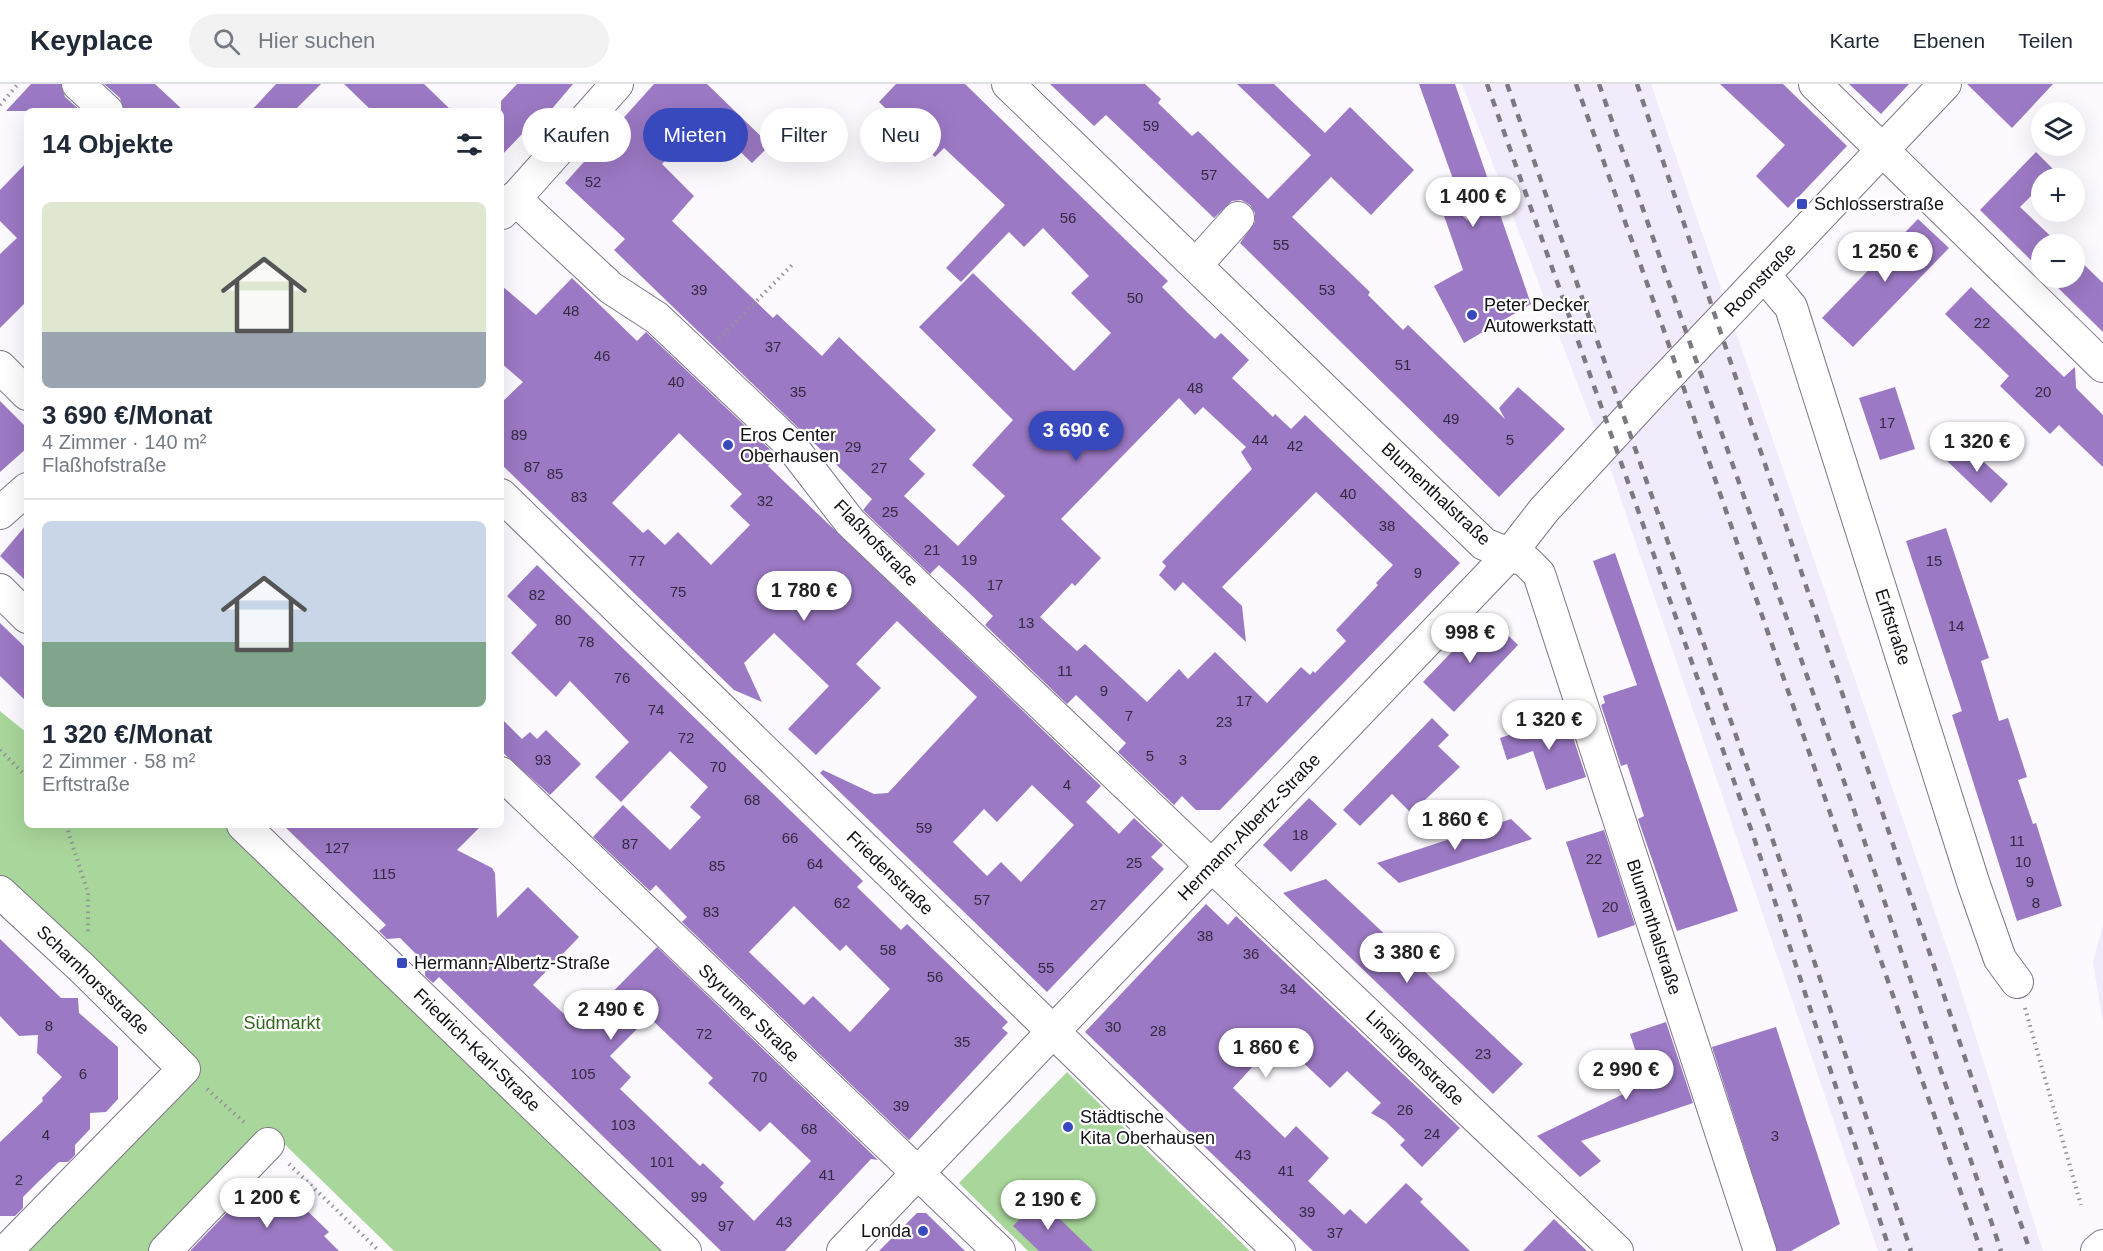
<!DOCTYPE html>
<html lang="de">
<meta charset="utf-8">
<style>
body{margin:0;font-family:Arial,sans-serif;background:#f2f2f3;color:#1f2937;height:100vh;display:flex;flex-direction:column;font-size:22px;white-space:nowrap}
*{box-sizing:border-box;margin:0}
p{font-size:20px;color:#747a83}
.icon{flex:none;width:33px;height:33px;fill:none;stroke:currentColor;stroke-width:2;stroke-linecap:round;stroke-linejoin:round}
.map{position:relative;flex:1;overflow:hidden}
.sheet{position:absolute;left:24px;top:24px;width:480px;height:720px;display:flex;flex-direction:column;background:#fff;border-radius:9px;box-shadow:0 6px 24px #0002}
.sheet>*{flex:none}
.banner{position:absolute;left:522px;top:24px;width:570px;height:54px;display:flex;gap:12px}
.fabs{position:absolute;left:2031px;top:18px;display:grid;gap:12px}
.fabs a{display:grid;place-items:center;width:54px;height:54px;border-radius:50%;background:#fff;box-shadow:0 6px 24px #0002;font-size:30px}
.price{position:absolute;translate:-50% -51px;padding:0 14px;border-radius:21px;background:#fff;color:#222;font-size:20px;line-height:39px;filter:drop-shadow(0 2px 3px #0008)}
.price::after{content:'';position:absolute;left:50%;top:36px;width:18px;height:14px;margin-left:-9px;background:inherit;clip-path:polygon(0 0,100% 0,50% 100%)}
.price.current{background:#3749bc;color:#fff}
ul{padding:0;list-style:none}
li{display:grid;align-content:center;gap:12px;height:318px;padding:0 18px}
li+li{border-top:2px solid #e0e1e3}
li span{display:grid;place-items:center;height:186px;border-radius:9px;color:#555}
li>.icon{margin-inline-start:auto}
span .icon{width:108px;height:108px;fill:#fffc;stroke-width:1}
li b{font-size:26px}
h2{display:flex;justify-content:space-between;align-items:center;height:72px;padding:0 18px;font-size:26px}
.pill{padding:0 21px;border-radius:27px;background:#fff;box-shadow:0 6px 24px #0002;font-size:21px;line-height:54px}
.pill.current{background:#3749bc;color:#fff}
header{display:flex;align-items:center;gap:36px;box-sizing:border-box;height:84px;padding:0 30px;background:#fff;border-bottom:2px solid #e0e1e3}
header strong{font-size:28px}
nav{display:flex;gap:33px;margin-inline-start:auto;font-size:21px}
.search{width:420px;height:54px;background:#f2f2f3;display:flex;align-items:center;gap:15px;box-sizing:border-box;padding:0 21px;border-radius:33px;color:#747a83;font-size:22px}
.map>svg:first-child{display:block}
</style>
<header>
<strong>Keyplace</strong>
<div class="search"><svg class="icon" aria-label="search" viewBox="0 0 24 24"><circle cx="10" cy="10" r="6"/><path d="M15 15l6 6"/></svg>Hier suchen</div>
<nav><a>Karte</a><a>Ebenen</a><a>Teilen</a></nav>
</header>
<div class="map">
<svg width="2103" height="1167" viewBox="0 0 2103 1167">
<rect width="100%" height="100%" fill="#fcfaff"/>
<!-- built -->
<g fill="#f2ebfb">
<polygon points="1462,0 1651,0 1956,890 2043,1167 1878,1167 1613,392"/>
<polygon points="2103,841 2103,939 2093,878"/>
</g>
<!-- green -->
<g fill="#a9d79b">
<polygon points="0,627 27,649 27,741 238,741 662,1167 394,1167 271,1047 159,1167 6,1167 184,985 0,808"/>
<polygon points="1067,988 1250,1167 1028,1167 959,1099"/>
</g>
<!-- building -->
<g fill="#9c79c4" fill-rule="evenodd">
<polygon points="31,0 61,0 65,13 81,27 6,27"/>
<polygon points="104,0 155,0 184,27 124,27 120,14"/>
<polygon points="276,0 321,0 294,27 251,27"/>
<polygon points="344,0 424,0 452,27 372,27"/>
<polygon points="517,0 573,0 545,33 541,30 501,72 501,17"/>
<path d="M654 0H707L770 61 752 79 704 33 662 80 694 112 672 137 773 234 777 230 822 272 839 253 936 346 909 375 925 390 904 412 958 462 1005 412 972 381 1013 336 919 243 973 189 1074 287 1111 249 1071 209 1089 192 1043 144 1024 163 1009 148 961 198 946 184 1005 121 944 64 935 73 879 18 896 0H965L1168 197 1162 203 1188 229 1215 255 1221 249 1249 276 1232 294 1273 333 1275 330 1291 345 1305 331 1460 479 1220 726H1196L1182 712 1174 721 1118 668 1126 659 1076 611 1067 620 985 541 993 532 964 504 939 481 930 490 863 426 872 415 614 166 625 155 565 99ZM1179 314 1195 331 1203 323 1246 363 1241 368 1252 385 1162 478 1166 482 1159 491 1175 507 1183 498 1246 558 1242 522 1222 503 1316 408 1393 481 1376 499 1378 501 1336 546 1346 557 1315 589 1313 587 1310 591 1301 583 1267 619 1215 568 1188 595 1179 585 1147 618 1085 560 1077 567 1040 533 1072 499 1075 502 1101 474 1061 435Z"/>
<polygon points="1050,0 1145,0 1161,15 1158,19 1192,52 1198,47 1268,115 1311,71 1237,0 1274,0 1325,49 1350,23 1414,86 1371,131 1331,93 1292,133 1370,208 1368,211 1403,246 1408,241 1505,335 1499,324 1518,303 1565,345 1499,413 1240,159 1255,138 1255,129 1250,121 1241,116 1232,117 1214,134 1106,31 1094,42"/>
<polygon points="1419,0 1455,0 1531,220 1464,259 1434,202 1463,186 1435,106 1468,137"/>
<polygon points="1720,0 1783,0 1847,62 1788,124 1756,92 1785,61"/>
<polygon points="1849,0 1909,0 1881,30"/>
<polygon points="1967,0 2053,0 2012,44"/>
<polygon points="2036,68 2055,87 2048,94 2042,94 2042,101 2020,123 2059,160 2042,160 2042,187 1980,126"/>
<polygon points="27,78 27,217 0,244 0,170 17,154 0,137 0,106"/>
<polygon points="1918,135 1949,164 1853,263 1822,234"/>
<polygon points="2074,171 2103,199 2103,248 2048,194 2074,194"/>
<path d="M572 194 637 257 646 248 776 371 777 373 768 382 1101 702 1086 718 1119 750 1134 734 1163 761 1151 773 1164 785 1047 908 820 689 823 686 874 710 888 709 977 613 897 537 856 580 881 604 816 671 788 645 829 602 774 549 744 579 762 618 734 606 501 380V319L523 298 501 279V201L536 231ZM679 349 742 410 730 422 750 441 711 481 678 448 665 461 648 445 643 449 612 419ZM1032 701 1074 741 1021 798 1001 778 987 792 953 758 984 725 997 738Z"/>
<polygon points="1971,203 2064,293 2075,283 2076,304 2103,331 2103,383 2059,341 2050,350 2000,302 2009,292 1945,230"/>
<polygon points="1895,303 1915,365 1880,376 1859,314"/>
<polygon points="0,317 27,344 27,364 0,388"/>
<polygon points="1963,359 2008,400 1991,419 1946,376"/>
<polygon points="27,440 27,498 0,472"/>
<polygon points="1946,444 1989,574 1981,577 1999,637 2008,634 2027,693 2018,696 2033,740 2036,739 2062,822 2017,837 1952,631 1962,627 1906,457"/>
<polygon points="1615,469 1738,827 1677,847 1638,735 1644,732 1627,680 1621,682 1601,621 1605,619 1603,612 1637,601 1593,477"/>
<path d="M537 481 863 797 857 803 901 846 907 840 1008 938 1002 944 1008 949 909 1056 682 838 687 833 656 801 650 807 593 753 623 721 670 766 701 733 690 723 708 703 670 667 621 718 595 693 629 658 570 597 556 613 511 569 537 541 507 512ZM794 822 840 867 846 861 890 905 850 948 813 912 804 921 749 868Z"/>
<polygon points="1487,531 1518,561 1454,628 1423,598"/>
<polygon points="0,539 27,565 27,618 0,592"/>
<polygon points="1566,632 1586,693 1546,706 1533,667 1507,676 1500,654"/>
<polygon points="501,634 522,655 530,648 537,655 546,646 581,680 550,711 501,667"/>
<polygon points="1432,634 1449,651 1438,662 1460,683 1411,729 1392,710 1360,742 1343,726"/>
<polygon points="1309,714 1337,740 1291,788 1263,761"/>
<polygon points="1511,735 1532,755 1399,799 1377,779"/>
<path d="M283 741H482L457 766 492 784 495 789 497 834 528 803 579 853 533 901 578 943 657 863 878 1076 871 1075 785 1167H721L439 893 433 899 425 892V879L400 854 387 855 379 847 386 841ZM649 933 713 994 708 999 760 1048 770 1038 811 1077 754 1137 720 1103 724 1099 703 1079 700 1082 620 1005 631 993 610 972Z"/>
<polygon points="1604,746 1635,841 1598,854 1566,758"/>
<polygon points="1326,795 1523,980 1493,1010 1283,809"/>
<polygon points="1206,820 1228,841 1236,832 1460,1044 1422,1083 1400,1061 1405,1056 1385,1037 1371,1029 1381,1019 1347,987 1330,1004 1278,955 1233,1004 1285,1054 1296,1042 1329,1074 1308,1097 1344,1131 1350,1125 1366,1140 1406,1099 1423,1115 1420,1118 1470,1167 1313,1167 1085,948"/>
<polygon points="0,855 61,914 78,914 79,929 118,963 118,1015 106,1028 90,1029 90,1045 75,1061 75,1071 68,1078 59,1078 38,1098 23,1113 23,1124 15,1132 0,1132 0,1058 43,1017 42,1014 62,993 37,969 38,951 19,952 0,932"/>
<polygon points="1666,938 1693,1019 1581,1057 1601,1077 1580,1093 1537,1052 1646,999 1630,950"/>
<polygon points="1776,943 1840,1140 1791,1167 1777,1167 1712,963"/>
<polygon points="285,1105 329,1148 324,1152 339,1167 190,1167 245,1110 259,1122 264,1118 268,1125"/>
<polygon points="1039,1115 1093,1167 1039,1167 1013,1142"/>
<polygon points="917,1129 926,1129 965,1167 879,1167"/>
<polygon points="1554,1135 1587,1167 1523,1167"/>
</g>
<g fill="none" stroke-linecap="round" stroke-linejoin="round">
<defs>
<g id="minor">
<polyline points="78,0 107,27"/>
<polyline points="1008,0 1484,460 1526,477 1539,490 1760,1167"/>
<polyline points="1815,0 2103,282"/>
<polyline points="514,114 611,204 657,234 789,359 850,438 1617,1167"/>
<polyline points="502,129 617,0"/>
<polyline points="1196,181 1238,134"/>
<polyline points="1764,191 1791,223 1974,801 2000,875 2017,898"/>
<polyline points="0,283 27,310"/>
<polyline points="501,411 1279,1167"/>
<polyline points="0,429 27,405"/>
<polyline points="0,506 27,533"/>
<polyline points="501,689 999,1167"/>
<polyline points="243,741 685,1167"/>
<polyline points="0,808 83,885 184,985 6,1167"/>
<polyline points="165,1167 268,1060"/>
<polyline points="843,1167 1509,471 1544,426 1648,313 1945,0"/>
<polyline points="2097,1167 2103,1162"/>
</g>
</defs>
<!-- minor casing -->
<use href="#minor" stroke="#7d7587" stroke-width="34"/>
<!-- path -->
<g stroke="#949297" stroke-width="4" stroke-dasharray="1.5 4.5" stroke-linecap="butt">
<polyline points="0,21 18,0"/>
<polyline points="719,255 793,180"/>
<polyline points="0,666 27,693"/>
<polyline points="66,741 88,809 88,851"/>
<polyline points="2025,924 2081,1121"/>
<polyline points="207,1005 246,1040"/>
<polyline points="289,1080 379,1167"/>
</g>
<!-- minor -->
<use href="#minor" stroke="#fff" stroke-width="32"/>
<!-- rail -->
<g stroke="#7c7a80" stroke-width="4.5" stroke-dasharray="8 8" stroke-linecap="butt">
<polyline points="1487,0 1753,751 1890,1167"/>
<polyline points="1507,0 1792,811 1911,1167"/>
<polyline points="1576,0 1663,244 1981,1167"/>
<polyline points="1599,0 1853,723 2001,1167"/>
<polyline points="1637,0 2030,1167"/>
</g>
</g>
<!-- markers -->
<g fill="#3749bc" stroke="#fff" stroke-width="2">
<rect x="1796" y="114" width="12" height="12" rx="3"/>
<circle cx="1472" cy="231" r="6"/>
<circle cx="728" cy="361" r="6"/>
<rect x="396" y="873" width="12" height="12" rx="3"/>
<circle cx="1068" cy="1043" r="6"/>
<circle cx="923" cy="1147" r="6"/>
</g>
<g text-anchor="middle" stroke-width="4.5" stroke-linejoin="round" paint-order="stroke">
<!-- number labels -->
<g font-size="15" fill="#342a42">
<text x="1151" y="47">59</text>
<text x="1209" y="96">57</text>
<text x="593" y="103">52</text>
<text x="1068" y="139">56</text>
<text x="1281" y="166">55</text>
<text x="699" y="211">39</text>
<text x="1327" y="211">53</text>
<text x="1135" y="219">50</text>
<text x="571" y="232">48</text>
<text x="1982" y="244">22</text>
<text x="773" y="268">37</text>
<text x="602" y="277">46</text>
<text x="1403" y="286">51</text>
<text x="676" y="303">40</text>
<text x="1195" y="309">48</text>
<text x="798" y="313">35</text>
<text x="2043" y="313">20</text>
<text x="1451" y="340">49</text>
<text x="1887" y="344">17</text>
<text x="519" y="356">89</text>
<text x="1260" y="361">44</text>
<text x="1510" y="361">5</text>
<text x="1295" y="367">42</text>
<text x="853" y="368">29</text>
<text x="532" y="388">87</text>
<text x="879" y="389">27</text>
<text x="555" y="395">85</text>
<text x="1348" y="415">40</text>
<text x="579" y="418">83</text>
<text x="765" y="422">32</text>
<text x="890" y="433">25</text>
<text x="1387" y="447">38</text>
<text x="932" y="471">21</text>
<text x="969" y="481">19</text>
<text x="637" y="482">77</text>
<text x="1934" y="482">15</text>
<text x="1418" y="494">9</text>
<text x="995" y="506">17</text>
<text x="678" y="513">75</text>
<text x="537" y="516">82</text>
<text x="563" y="541">80</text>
<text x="1026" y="544">13</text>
<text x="1956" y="547">14</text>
<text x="586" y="563">78</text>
<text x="1065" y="592">11</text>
<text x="622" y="599">76</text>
<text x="1104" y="612">9</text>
<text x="1244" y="622">17</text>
<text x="656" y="631">74</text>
<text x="1129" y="637">7</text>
<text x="1224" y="643">23</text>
<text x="686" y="659">72</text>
<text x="1150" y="677">5</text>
<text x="543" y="681">93</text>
<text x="1183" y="681">3</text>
<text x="718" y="688">70</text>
<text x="1067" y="706">4</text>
<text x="752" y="721">68</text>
<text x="924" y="749">59</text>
<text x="1300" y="756">18</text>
<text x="790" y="759">66</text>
<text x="2017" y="762">11</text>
<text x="630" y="765">87</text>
<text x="337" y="769">127</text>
<text x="1594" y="780">22</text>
<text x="2023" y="783">10</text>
<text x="1134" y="784">25</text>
<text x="815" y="785">64</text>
<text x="717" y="787">85</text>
<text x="384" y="795">115</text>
<text x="2030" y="803">9</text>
<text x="982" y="821">57</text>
<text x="842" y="824">62</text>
<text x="2036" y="824">8</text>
<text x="1098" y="826">27</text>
<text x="1610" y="828">20</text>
<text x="711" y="833">83</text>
<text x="1205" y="857">38</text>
<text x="888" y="871">58</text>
<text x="1251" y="875">36</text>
<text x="1046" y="889">55</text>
<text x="935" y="898">56</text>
<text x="1288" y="910">34</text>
<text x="49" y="947">8</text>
<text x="1113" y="948">30</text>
<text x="1158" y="952">28</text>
<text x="704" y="955">72</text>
<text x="962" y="963">35</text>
<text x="1483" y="975">23</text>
<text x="83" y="995">6</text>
<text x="583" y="995">105</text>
<text x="759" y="998">70</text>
<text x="901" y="1027">39</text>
<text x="1405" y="1031">26</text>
<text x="623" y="1046">103</text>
<text x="809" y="1050">68</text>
<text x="1432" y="1055">24</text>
<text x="46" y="1056">4</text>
<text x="1775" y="1057">3</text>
<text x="1243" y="1076">43</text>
<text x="662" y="1083">101</text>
<text x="1286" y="1092">41</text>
<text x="827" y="1096">41</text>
<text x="19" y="1101">2</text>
<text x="699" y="1118">99</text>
<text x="1307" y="1133">39</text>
<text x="784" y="1143">43</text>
<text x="726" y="1147">97</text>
<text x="1335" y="1154">37</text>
</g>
<!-- poi labels -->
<g font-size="18" fill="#120f16" stroke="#fff" text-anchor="start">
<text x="1814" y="126">Schlosserstraße</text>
<text x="1484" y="227">Peter Decker<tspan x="1484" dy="21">Autowerkstatt</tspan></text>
<text x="740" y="357">Eros Center<tspan x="740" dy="21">Oberhausen</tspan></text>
<text x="414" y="885">Hermann-Albertz-Straße</text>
<text x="1080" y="1039">Städtische<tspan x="1080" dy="21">Kita Oberhausen</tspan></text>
<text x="911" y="1153" text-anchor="end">Londa</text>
</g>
<!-- street labels -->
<g font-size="18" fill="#120f16" stroke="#fff">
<text transform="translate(1760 196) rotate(-46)" y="6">Roonstraße</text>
<text transform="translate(1436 410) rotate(43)" y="6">Blumenthalstraße</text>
<text transform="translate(876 459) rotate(46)" y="6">Flaßhofstraße</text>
<text transform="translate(1893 543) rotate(72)" y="6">Erftstraße</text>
<text transform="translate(1249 743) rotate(-46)" y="6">Hermann-Albertz-Straße</text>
<text transform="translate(890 789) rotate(44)" y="6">Friedenstraße</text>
<text transform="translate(1654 843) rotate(72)" y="6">Blumenthalstraße</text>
<text transform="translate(93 896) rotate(44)" y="6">Scharnhorststraße</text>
<text transform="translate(749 929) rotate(44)" y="6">Styrumer Straße</text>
<text transform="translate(477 966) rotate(44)" y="6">Friedrich-Karl-Straße</text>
<text transform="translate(1415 974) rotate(44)" y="6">Linsingenstraße</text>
</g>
<!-- park labels -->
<g font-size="18" fill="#32651e" stroke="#fff">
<text x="282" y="945">Südmarkt</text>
</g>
</g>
</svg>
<div class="fabs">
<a><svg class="icon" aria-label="layers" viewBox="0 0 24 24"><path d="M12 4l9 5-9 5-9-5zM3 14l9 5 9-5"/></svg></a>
<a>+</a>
<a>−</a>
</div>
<b class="price" style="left:1473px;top:144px">1 400 €</b>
<b class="price" style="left:1885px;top:199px">1 250 €</b>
<b class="price current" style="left:1076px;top:378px">3 690 €</b>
<b class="price" style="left:1977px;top:389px">1 320 €</b>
<b class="price" style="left:804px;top:538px">1 780 €</b>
<b class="price" style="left:1470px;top:580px">998 €</b>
<b class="price" style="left:1549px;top:667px">1 320 €</b>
<b class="price" style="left:1455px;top:767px">1 860 €</b>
<b class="price" style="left:1407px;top:900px">3 380 €</b>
<b class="price" style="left:611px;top:957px">2 490 €</b>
<b class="price" style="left:1266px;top:995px">1 860 €</b>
<b class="price" style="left:1626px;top:1017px">2 990 €</b>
<b class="price" style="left:267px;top:1145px">1 200 €</b>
<b class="price" style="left:1048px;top:1147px">2 190 €</b>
<div class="banner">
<a class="pill">Kaufen</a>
<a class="pill current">Mieten</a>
<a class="pill">Filter</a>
<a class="pill">Neu</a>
</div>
<section class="sheet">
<h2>14 Objekte<svg class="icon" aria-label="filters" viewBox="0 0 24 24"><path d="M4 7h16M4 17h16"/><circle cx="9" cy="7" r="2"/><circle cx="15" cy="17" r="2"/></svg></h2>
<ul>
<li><span style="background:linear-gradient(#dfe7d0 70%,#9aa5b1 0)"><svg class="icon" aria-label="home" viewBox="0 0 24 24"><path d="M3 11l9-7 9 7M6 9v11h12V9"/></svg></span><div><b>3 690 €/Monat</b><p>4 Zimmer · 140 m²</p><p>Flaßhofstraße</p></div></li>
<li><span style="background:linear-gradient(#c9d6e8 65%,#7fa58c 0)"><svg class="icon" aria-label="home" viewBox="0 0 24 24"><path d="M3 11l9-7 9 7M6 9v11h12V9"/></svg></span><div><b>1 320 €/Monat</b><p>2 Zimmer · 58 m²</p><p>Erftstraße</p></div></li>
</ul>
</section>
</div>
